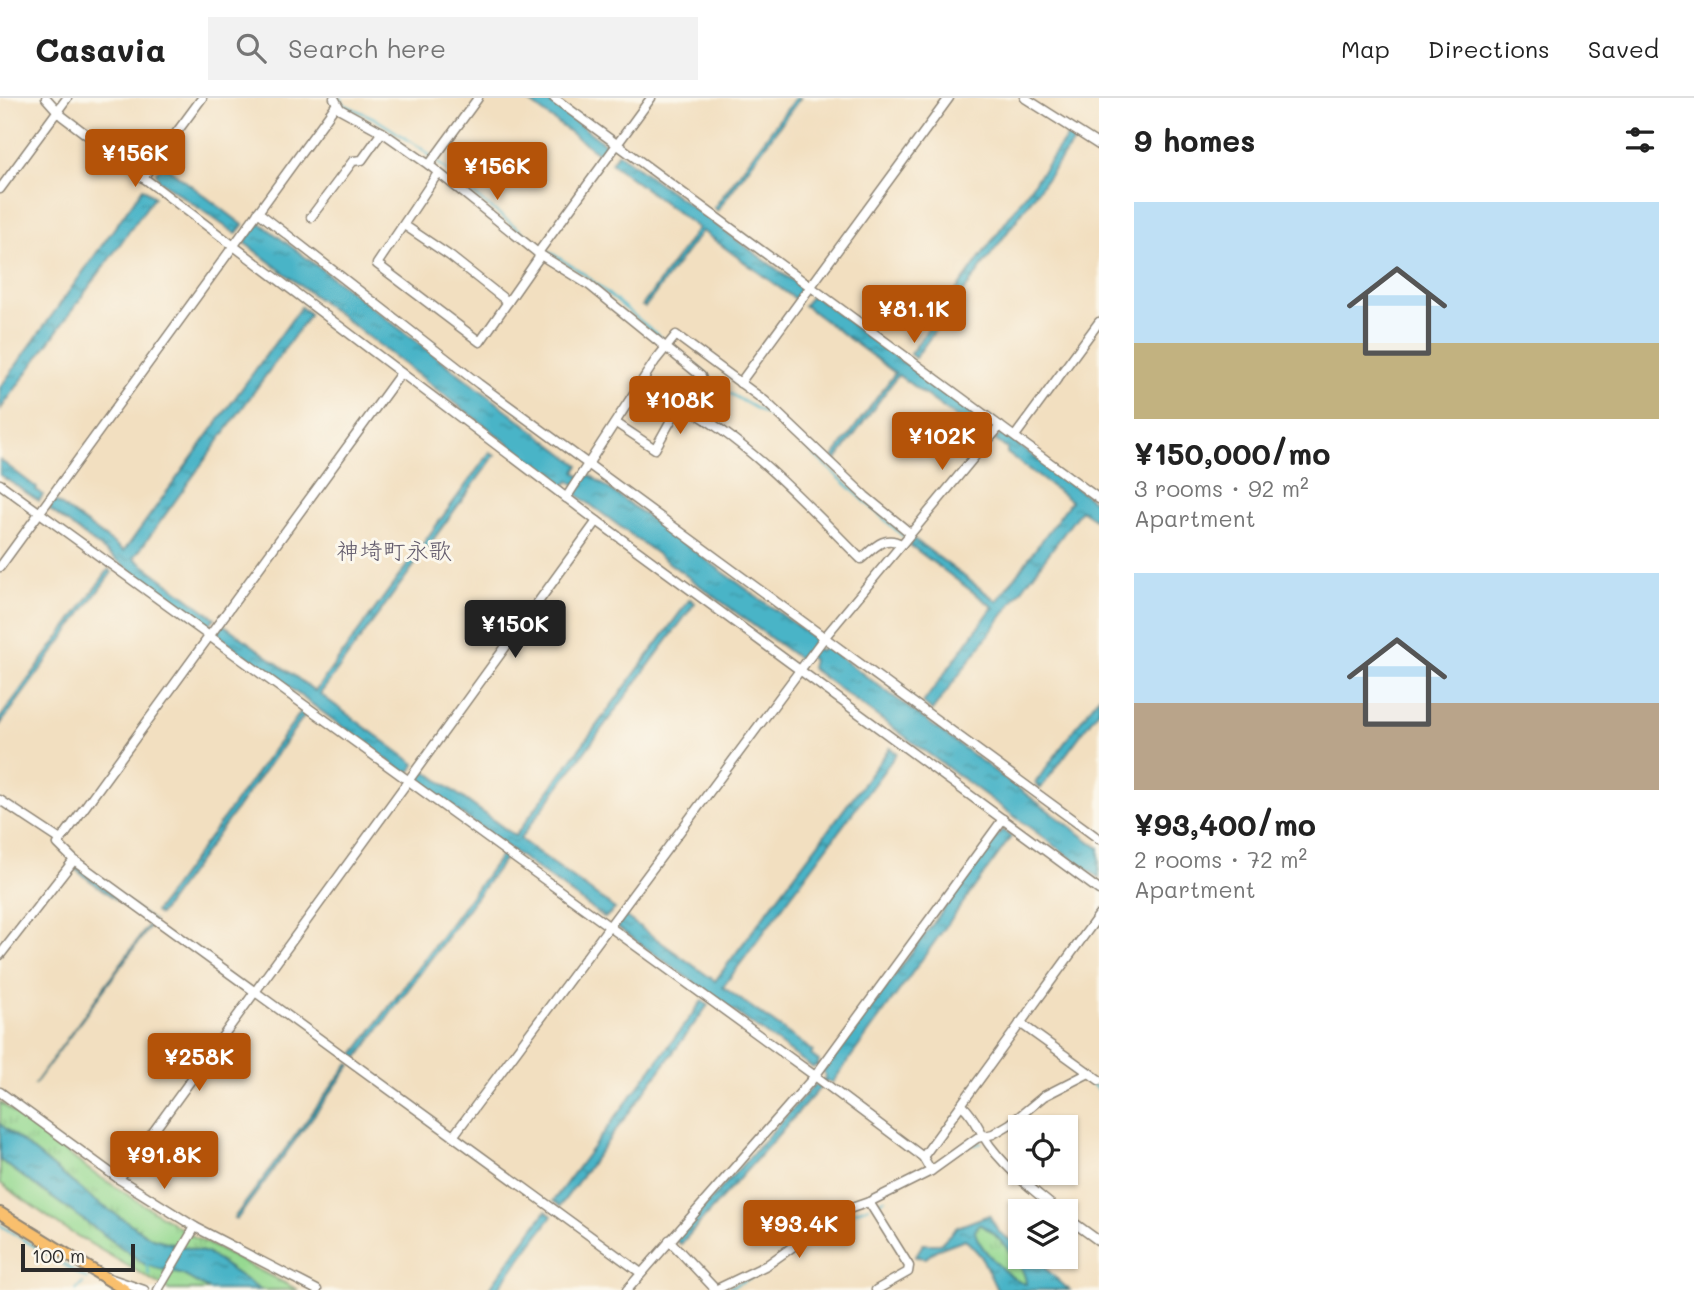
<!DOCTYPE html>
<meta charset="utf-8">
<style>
body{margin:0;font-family:Mali,"Klee One",sans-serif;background:#f2f2f2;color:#222;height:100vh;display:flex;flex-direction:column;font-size:26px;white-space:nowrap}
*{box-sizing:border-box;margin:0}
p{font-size:23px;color:#767676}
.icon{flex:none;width:38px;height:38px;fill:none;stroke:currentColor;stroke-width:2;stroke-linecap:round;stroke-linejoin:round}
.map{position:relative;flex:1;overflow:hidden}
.sheet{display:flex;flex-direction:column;background:#fff;width:595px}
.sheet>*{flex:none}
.tools{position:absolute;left:1008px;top:1017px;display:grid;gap:14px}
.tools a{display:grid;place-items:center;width:70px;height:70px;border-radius:0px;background:#fff;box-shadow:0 2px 5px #0004;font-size:35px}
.scale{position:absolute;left:21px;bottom:18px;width:114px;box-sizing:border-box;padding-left:7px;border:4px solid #2b2b2b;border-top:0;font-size:19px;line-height:24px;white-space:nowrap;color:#2b2b2b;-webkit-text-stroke:5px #fbf7ec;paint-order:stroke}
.price{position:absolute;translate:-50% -60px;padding:0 16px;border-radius:7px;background:#b45309;color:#fff;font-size:23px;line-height:46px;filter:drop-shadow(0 2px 4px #0008)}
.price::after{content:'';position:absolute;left:50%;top:42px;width:21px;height:16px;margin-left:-10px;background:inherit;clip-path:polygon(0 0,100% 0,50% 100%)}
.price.active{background:#222;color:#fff}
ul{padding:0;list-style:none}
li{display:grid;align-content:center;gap:14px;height:371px;padding:0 35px}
li span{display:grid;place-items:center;height:217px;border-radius:0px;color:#555}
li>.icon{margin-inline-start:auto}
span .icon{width:126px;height:126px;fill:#fffc;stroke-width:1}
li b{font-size:30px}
h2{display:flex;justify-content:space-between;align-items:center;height:84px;padding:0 35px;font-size:30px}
header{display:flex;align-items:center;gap:42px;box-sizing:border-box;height:98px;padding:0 35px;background:#fff;border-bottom:2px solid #e0e0e0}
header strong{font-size:33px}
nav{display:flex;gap:38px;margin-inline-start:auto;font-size:24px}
.search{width:490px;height:63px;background:#f2f2f2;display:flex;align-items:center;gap:18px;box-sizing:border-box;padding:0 24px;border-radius:0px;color:#767676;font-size:26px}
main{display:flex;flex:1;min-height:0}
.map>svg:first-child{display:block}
</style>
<header>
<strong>Casavia</strong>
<div class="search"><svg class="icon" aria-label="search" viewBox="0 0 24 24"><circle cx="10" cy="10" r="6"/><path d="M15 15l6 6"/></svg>Search here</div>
<nav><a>Map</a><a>Directions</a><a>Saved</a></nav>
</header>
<main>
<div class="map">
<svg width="1099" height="1192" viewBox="0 0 1099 1192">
<defs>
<pattern id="grass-tufts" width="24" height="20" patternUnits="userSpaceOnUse" patternTransform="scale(1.75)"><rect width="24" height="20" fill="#96d991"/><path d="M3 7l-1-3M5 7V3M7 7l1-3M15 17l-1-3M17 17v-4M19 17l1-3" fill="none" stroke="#81ba7d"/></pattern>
<pattern id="water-ripples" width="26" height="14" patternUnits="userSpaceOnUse" patternTransform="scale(1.75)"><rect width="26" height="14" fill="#49b4c7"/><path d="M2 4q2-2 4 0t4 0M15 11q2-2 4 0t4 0" fill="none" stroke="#3d93a2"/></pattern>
</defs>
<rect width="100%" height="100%" fill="#fbf7ec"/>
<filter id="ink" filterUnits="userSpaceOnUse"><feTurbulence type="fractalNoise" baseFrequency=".0143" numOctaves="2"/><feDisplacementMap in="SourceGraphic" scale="14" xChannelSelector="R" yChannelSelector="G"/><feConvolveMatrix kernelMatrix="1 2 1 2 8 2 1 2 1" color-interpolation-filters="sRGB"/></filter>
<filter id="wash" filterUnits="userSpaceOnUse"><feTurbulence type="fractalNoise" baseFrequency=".00686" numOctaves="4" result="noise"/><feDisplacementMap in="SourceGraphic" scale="28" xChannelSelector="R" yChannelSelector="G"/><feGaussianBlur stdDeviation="1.57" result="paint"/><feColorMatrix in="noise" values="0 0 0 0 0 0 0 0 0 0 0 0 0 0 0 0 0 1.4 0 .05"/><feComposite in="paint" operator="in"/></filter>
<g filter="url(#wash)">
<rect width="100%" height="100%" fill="#f2dfc0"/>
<!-- grass -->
<g fill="url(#grass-tufts)" stroke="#60825e" stroke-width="2">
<polygon points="0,1004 92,1074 196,1140 298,1192 260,1192 207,1155 152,1140 94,1102 0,1026"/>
<polygon points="0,1062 146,1167 183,1177 210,1192 169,1192 62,1129 0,1085"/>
<polygon points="984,1122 1059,1192 1009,1192 964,1132"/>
</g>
<!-- water -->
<g fill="url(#water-ripples)" stroke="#3a7079" stroke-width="2" fill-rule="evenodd">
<polygon points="524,0 545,0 609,49 602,58"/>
<polygon points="795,0 800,0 717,113 714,110"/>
<polygon points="1075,34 1075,42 915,260 910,256 1070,35"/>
<polygon points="618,55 801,189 795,201 702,133 645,209 642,208 698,130 611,65"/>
<polygon points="164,67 243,127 236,136 159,82 156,74"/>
<polygon points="143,90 154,99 0,312 0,290"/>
<polygon points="259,124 579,367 575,374 584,381 590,377 815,541 811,547 820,553 825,548 1099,750 1099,780 811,570 813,562 805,555 799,561 576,396 579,389 569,383 564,388 246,146 246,142"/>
<polygon points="813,197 991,329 983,339 898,277 836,362 833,359 895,275 804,207"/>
<polygon points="301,209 310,216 134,460 215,520 206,529 49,411 55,403 124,453"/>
<polygon points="1002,335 1099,407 1099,424 1081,412 932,613 923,605 993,509 910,447 914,441 997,503 1071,403 1007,355 1007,351 995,342"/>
<polygon points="490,354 495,357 320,596 415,666 408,677 218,537 218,534 223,526 315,593"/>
<polygon points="0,362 37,390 36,392 43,397 39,403 0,377"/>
<polygon points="109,471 112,474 0,627 0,620"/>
<polygon points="690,501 695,505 520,741 615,811 605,820 415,682 423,671 515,738"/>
<polygon points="1099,598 1099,612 1041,690 1035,685"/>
<polygon points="303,611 307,614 159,817 155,814"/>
<polygon points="890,650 897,655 723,889 813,953 811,957 819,963 818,966 826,971 1002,732 1011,739 832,985 827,982 681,1146 675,1142 814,987 820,987 825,980 824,974 816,967 813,970 617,829 623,817 715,883"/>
<polygon points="502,756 506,759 356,962 352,959"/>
<polygon points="75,768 154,823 34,987 149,826 73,770"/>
<polygon points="702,903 708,907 560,1108 553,1103"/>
<polygon points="349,965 351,967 237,1121 234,1120"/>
<polygon points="0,1026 94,1102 152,1140 207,1155 260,1192 210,1192 183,1177 146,1167 0,1062"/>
<polygon points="546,1113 552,1118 497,1192 488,1192"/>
<path d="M989 1117 999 1134 1020 1149V1158L1032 1159 1042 1167 1048 1159H1053L1045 1170 1069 1192H997L981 1158 965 1141 936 1152 926 1160 915 1159 923 1146H940L957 1129ZM979 1126C995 1133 1026 1168 1026 1186 1010 1183 977 1148 975 1133Z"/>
</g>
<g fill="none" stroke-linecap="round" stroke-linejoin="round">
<!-- stream -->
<g stroke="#49b4c7" stroke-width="2.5">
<polyline points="340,0 345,7 374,20 421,50 481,102 539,147 584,176 666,244"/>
<polyline points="672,248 727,294 776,322 904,439"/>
<polyline points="1087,983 1099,992"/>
<polyline points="974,1047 981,1045"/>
<polyline points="875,1106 885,1101"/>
<polyline points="842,1118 868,1109"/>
<polyline points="0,1127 87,1181"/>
<polyline points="146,1164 149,1176"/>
<polyline points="76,1192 83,1185"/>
<polyline points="724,1192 756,1177"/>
</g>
</g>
</g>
<g filter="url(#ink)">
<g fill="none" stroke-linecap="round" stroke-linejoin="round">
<defs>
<g id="minor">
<polyline points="46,0 62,18 597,423 1099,792"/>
<polyline points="334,0 340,11 382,34 429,67 539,156 589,187 701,278 705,292 698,316"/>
<polyline points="554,0 1099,401"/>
<polyline points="1025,0 1099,47"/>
<polyline points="429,67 478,0"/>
<polyline points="438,75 377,166 480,244 538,161 540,152 651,0"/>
<polyline points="143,80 202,0"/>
<polyline points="0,91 67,0"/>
<polyline points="258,114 479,286 1099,741"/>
<polyline points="311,119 353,63 362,62 382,34"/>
<polyline points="404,127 450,158 508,204"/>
<polyline points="401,275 58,746 74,762 641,1175"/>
<polyline points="740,285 949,0"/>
<path d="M616 325 655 351 680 306C749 343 806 406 861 461 873 451 884 436 901 446"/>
<polyline points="1015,338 1099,224"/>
<polyline points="0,386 815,978 923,1059 931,1073"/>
<polyline points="566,400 655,263 676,237 765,303 865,398 910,435"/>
<polyline points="0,469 336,7"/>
<polyline points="0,702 59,741"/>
<polyline points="0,857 74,762"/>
<polyline points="1020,925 1099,982"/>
<polyline points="0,994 119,1081 195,1129 317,1192"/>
<path d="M962 1007C977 1021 979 1033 990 1048 1009 1073 1035 1094 1059 1113"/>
<polyline points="454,1037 824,540 1000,328"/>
<polyline points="923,1059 1099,817"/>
<polyline points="119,1081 597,423"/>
<polyline points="869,1104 909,1168 908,1174 876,1192"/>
<polyline points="1066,1119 1099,1143"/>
<polyline points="669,1142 716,1192"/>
<polyline points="106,1179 144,1192"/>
<polyline points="158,1192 195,1129"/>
<polyline points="627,1192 815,978 1003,721"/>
<polyline points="715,1192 767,1167 843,1113 869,1104 931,1073 977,1040 993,1036 1010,1026 1044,998 1089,975"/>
</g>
<polyline id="major" points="0,1115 125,1192"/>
</defs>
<!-- minor casing -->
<use href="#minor" stroke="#8e8576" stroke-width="11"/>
<!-- major casing -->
<use href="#major" stroke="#8e8576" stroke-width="14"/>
<!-- minor -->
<use href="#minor" stroke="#fff" stroke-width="8"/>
<!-- major -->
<use href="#major" stroke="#f9bf6d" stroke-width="10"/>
</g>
</g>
<g text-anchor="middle" stroke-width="6" stroke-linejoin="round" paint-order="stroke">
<!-- quarter labels -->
<g font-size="23" fill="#625b6c" stroke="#fbf7ec">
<text x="394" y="461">神埼町永歌</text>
</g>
</g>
</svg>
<div class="tools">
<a><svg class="icon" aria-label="locate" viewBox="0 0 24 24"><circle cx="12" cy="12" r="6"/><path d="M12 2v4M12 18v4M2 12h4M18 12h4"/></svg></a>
<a><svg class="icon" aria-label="layers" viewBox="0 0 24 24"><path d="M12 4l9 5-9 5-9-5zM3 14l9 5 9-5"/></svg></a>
</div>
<div class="scale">100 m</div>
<b class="price" style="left:135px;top:91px">¥156K</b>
<b class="price" style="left:497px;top:104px">¥156K</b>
<b class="price" style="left:914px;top:247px">¥81.1K</b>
<b class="price" style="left:680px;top:338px">¥108K</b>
<b class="price" style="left:942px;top:374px">¥102K</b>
<b class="price active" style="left:515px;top:562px">¥150K</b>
<b class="price" style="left:199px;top:995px">¥258K</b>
<b class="price" style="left:164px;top:1093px">¥91.8K</b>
<b class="price" style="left:799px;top:1162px">¥93.4K</b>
</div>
<section class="sheet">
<h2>9 homes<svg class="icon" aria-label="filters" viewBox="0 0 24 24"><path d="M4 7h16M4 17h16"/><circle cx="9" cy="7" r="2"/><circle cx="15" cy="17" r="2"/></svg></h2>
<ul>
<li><span style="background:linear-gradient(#bfe0f5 65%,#c2b280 0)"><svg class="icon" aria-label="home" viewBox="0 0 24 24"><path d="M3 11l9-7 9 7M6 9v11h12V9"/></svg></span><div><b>¥150,000/mo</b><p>3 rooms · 92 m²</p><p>Apartment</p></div></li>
<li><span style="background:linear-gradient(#bfe0f5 60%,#b9a48a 0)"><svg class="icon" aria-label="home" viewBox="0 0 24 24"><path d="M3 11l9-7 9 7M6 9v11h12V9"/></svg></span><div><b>¥93,400/mo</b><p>2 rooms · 72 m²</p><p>Apartment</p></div></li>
</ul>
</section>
</main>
